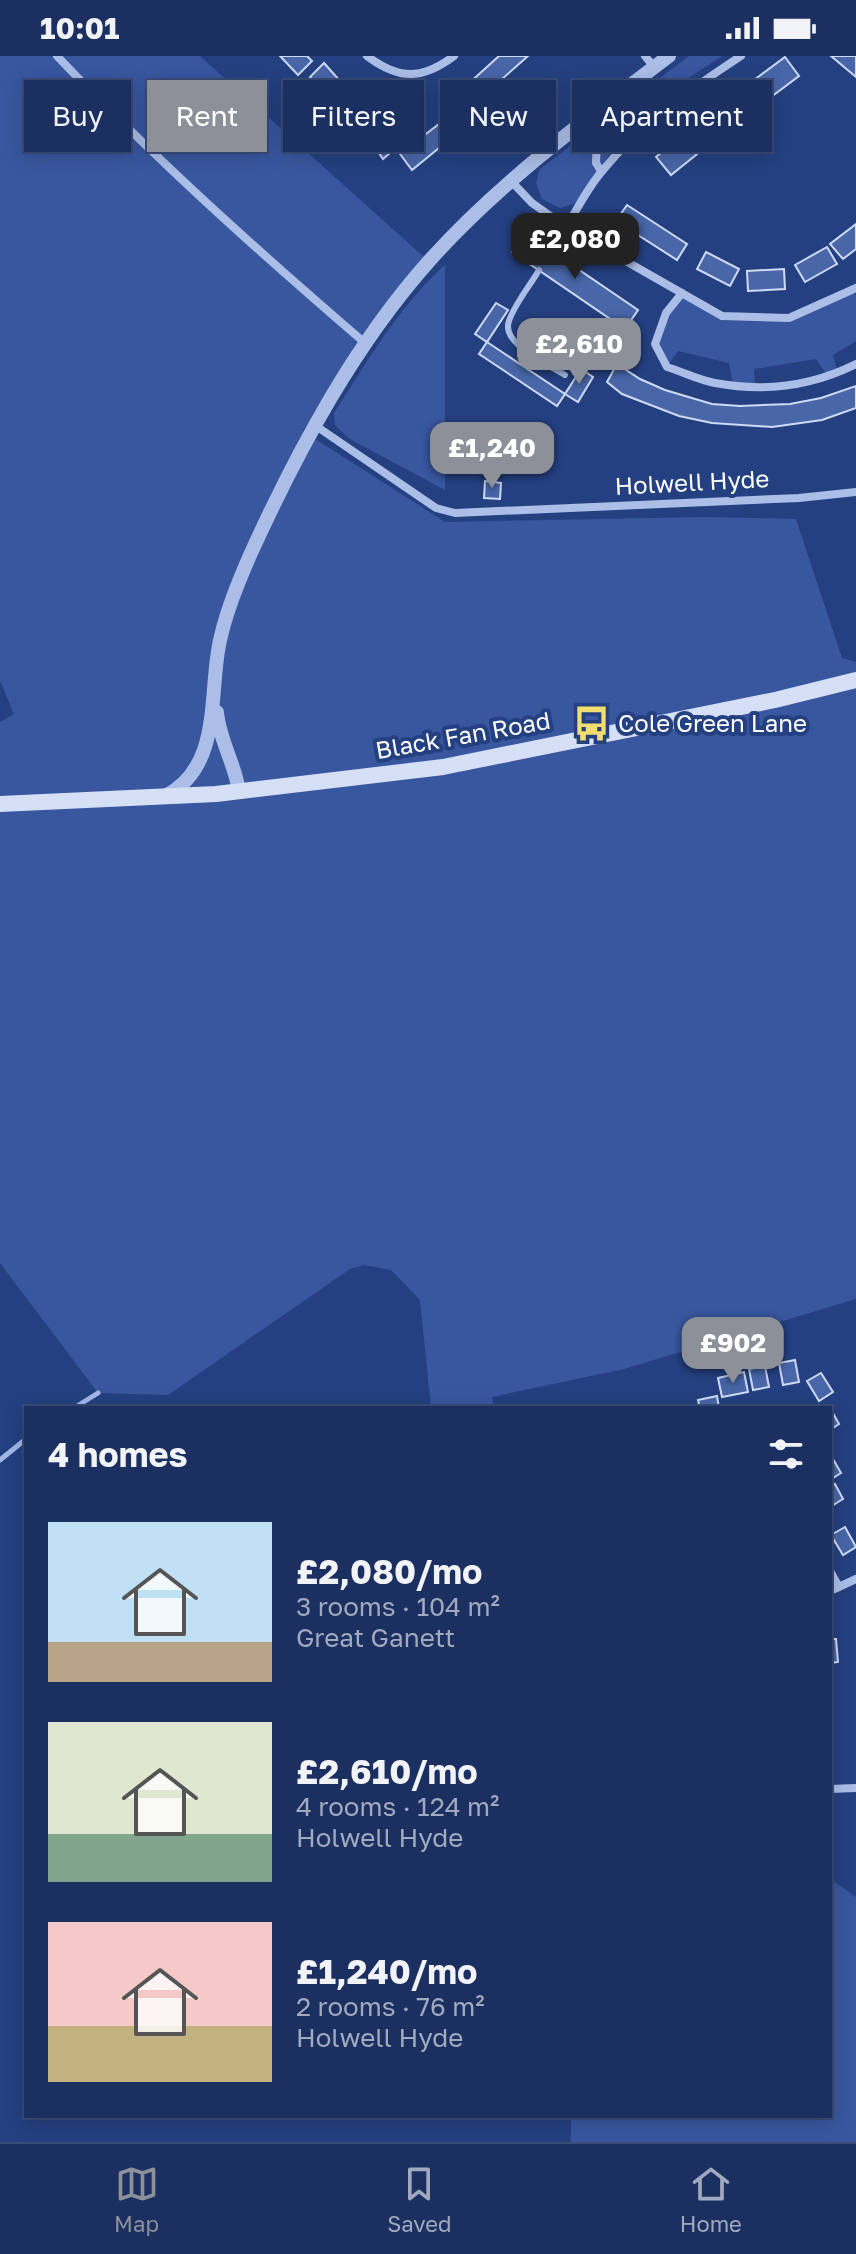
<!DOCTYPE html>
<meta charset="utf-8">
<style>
body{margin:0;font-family:"Golos Text",sans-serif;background:#283c6a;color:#f1f3f6;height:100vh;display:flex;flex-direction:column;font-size:30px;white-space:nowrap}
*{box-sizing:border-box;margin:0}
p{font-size:26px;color:#a0a9bd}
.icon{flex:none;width:44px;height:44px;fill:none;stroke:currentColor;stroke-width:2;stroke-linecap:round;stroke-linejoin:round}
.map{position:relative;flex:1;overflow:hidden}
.side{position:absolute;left:24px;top:1350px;width:808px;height:712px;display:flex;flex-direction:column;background:#1b3061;border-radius:0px;box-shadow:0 4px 20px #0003,0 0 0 2px #394b76}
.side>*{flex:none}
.banner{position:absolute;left:24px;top:24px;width:808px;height:72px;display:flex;gap:16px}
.price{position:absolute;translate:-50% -68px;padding:0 18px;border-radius:16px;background:#8c9099;color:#fff;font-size:26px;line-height:52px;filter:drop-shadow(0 2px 4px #0008)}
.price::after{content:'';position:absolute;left:50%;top:48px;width:24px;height:18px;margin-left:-12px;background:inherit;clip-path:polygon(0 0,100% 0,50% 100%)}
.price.active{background:#222;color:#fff}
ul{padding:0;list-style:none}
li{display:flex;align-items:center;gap:24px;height:200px;padding:0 24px}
li span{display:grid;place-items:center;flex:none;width:224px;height:160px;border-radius:0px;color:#555}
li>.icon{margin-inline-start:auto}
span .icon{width:96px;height:96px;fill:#fffc;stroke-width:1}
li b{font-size:34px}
h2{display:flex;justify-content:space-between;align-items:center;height:96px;padding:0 24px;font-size:34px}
.chip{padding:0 28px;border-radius:0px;background:#1b3061;box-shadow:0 4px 20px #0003,0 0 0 2px #394b76;font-size:28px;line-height:72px}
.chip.active{background:#8c9099;color:#fff}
.status{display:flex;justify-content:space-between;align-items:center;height:56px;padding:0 40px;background:#1b3061;direction:ltr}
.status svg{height:22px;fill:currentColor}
.tabs{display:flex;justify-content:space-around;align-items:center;height:112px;border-top:2px solid #394b76;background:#1b3061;font-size:22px;color:#a0a9bd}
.tabs a{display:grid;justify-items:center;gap:4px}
.tabs .active{color:#8c9099}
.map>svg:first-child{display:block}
</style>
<div class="status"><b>10:01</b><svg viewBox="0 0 49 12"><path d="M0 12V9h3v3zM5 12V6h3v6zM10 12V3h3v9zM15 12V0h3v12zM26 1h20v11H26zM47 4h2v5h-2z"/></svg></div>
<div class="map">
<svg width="856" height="2086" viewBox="0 0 856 2086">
<rect width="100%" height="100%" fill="#244081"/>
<!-- green -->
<g fill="#38579f">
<polygon points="0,0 200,0 424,201 362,279 303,375 445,466 705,461 796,463 842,602 856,606 856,1243 624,1313 492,1341 494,1352 431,1352 420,1244 391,1214 364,1209 350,1213 168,1339 98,1337 0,1207 0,666 14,658 0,625"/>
<polygon points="689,0 722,0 664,38 609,99 576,147 560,152 542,143 536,127 540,113"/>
<path d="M445 209V434L348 382 335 369 334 357C367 306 399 250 445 209Z"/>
<polygon points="852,235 856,239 856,285 833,299 838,317 829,322 816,303 754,313 755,331 733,329 729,307 678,295 667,311 655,288 666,257 682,237 722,260 789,262"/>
<polygon points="830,1823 856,1841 856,2086 571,2086 571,2060 830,2060"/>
</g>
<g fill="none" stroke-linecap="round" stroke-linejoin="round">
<!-- stream -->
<g stroke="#a0b7e8" stroke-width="5">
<polyline points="74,1352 98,1337"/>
<polyline points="0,1404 26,1383"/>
</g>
</g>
<!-- building -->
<g fill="#4866a8" stroke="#cfdbf6" stroke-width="2">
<polygon points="280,0 307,0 312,5 298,19"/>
<polygon points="499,0 528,0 466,55 455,40"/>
<polygon points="831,0 856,0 856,21"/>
<polygon points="785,1 799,20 722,78 707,59"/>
<polygon points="324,7 357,44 344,59 310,21"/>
<polygon points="370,48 398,90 383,103 354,61"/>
<polygon points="456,55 467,69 412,114 400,98"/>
<polygon points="707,59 722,78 671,119 656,101"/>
<polygon points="627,149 687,188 677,204 616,165"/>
<polygon points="856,168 856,193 843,203 830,188"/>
<polygon points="525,177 638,254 625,273 512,196"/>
<polygon points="827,191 837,208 805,226 795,209"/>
<polygon points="706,196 739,213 730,230 697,213"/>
<polygon points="784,213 785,233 748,235 747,215"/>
<polygon points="496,247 508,254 487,286 475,278"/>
<polygon points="532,264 589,300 581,313 525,276"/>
<polygon points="487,286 565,338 557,350 479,298"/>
<polygon points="617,308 640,323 665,334 712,348 740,350 790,348 821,342 856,330 856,352 822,364 772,371 712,367 679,360 622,338 607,326"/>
<polygon points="581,313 593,321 578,346 565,338"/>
<polygon points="485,425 501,427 500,443 484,442"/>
<polygon points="795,1304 799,1326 783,1329 779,1307"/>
<polygon points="765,1310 769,1331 753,1334 749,1313"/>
<polygon points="744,1316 748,1336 722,1341 718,1322"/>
<polygon points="821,1317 833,1336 819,1345 807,1325"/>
<polygon points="717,1340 719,1352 700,1352 698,1344"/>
<polygon points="830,1352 839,1368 830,1374"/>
<polygon points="833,1403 841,1417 830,1424 830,1404"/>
<polygon points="835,1428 843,1443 830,1451 830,1431"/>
<polygon points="845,1471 856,1491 843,1499 831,1479"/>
<polygon points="830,1583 836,1583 838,1606 830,1607"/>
</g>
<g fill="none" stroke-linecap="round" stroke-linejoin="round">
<!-- service -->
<g stroke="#abbee7" stroke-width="6">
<polyline points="551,195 566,171"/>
<path d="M539 214C530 230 515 247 509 265 500 287 549 309 565 319"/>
</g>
<!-- minor -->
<g stroke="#abbee7" stroke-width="8">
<path d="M57 0C154 102 258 195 365 287"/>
<path d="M367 0C399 24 422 24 454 0"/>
<polyline points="645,0 654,11"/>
<polyline points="598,55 596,107 601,115"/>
<polyline points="511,125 532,147 566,171 722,260 789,262 856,232"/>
<path d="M566 171C578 152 588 131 603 114 641 67 691 33 741 0"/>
<path d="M682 237 666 257 655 288 667 311C683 316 699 324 715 327 763 336 812 330 856 308"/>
<polyline points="316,370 436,452 455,457 799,442 856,436"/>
<polyline points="830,1515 839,1531"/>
<polyline points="830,1535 856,1523"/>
<polyline points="830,1733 856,1732"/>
</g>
<!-- tertiary -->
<g stroke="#abbee7" stroke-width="14">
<path d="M217 656C219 683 235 708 239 735"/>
<path d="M165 740C221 712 209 641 219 589 225 558 238 526 251 497 298 394 354 289 430 204 500 126 586 63 669 0"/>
</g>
<!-- secondary -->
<polyline stroke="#d5dff6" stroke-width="16" points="0,748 216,738 443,711 775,644 856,624"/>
</g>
<!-- icons -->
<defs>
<symbol id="bus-bare" viewBox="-9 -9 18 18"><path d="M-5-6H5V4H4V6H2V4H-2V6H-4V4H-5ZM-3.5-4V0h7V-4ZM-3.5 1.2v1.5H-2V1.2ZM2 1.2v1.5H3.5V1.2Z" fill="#f1de6f" stroke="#244081" stroke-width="2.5" paint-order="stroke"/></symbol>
</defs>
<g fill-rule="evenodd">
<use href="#bus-bare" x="566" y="642" width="51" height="51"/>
</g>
<g text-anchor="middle" stroke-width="8" stroke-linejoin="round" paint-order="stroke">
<!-- street labels -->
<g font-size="24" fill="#fff" stroke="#244081">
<text transform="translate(692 427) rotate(-3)" y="8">Holwell Hyde</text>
<text transform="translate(463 680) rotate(-10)" y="8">Black Fan Road</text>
</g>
<!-- poi labels -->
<g font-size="24" fill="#fff" stroke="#244081" text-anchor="start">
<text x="618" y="676">Cole Green Lane</text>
</g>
</g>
</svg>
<b class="price active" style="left:575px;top:225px">£2,080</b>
<b class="price" style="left:579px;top:330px">£2,610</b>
<b class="price" style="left:492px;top:434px">£1,240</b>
<b class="price" style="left:733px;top:1329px">£902</b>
<div class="banner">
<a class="chip">Buy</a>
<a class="chip active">Rent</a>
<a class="chip">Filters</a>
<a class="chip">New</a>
<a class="chip">Apartment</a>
</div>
<section class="side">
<h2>4 homes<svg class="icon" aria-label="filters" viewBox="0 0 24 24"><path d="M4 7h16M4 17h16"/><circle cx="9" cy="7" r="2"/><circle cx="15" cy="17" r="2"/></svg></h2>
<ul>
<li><span style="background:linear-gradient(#bfe0f5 75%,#b9a48a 0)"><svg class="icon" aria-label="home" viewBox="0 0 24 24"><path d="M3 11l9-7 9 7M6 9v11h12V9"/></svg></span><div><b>£2,080/mo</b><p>3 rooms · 104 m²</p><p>Great Ganett</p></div></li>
<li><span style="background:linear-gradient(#dfe7d0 70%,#7fa58c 0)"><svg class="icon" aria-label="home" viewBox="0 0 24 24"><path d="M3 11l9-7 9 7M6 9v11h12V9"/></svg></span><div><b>£2,610/mo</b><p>4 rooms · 124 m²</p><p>Holwell Hyde</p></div></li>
<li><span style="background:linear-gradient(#f6c9c9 65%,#c2b280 0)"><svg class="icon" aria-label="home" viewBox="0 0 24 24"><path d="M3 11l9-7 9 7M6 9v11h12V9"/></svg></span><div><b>£1,240/mo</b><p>2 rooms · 76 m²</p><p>Holwell Hyde</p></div></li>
</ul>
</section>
</div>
<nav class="tabs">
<a class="active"><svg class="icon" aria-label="map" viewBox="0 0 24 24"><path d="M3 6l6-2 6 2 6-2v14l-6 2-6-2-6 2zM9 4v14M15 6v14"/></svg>Map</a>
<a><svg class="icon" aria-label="saved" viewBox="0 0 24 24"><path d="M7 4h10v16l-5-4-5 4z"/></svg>Saved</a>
<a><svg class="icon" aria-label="home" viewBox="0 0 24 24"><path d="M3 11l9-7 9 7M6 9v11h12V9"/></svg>Home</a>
</nav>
